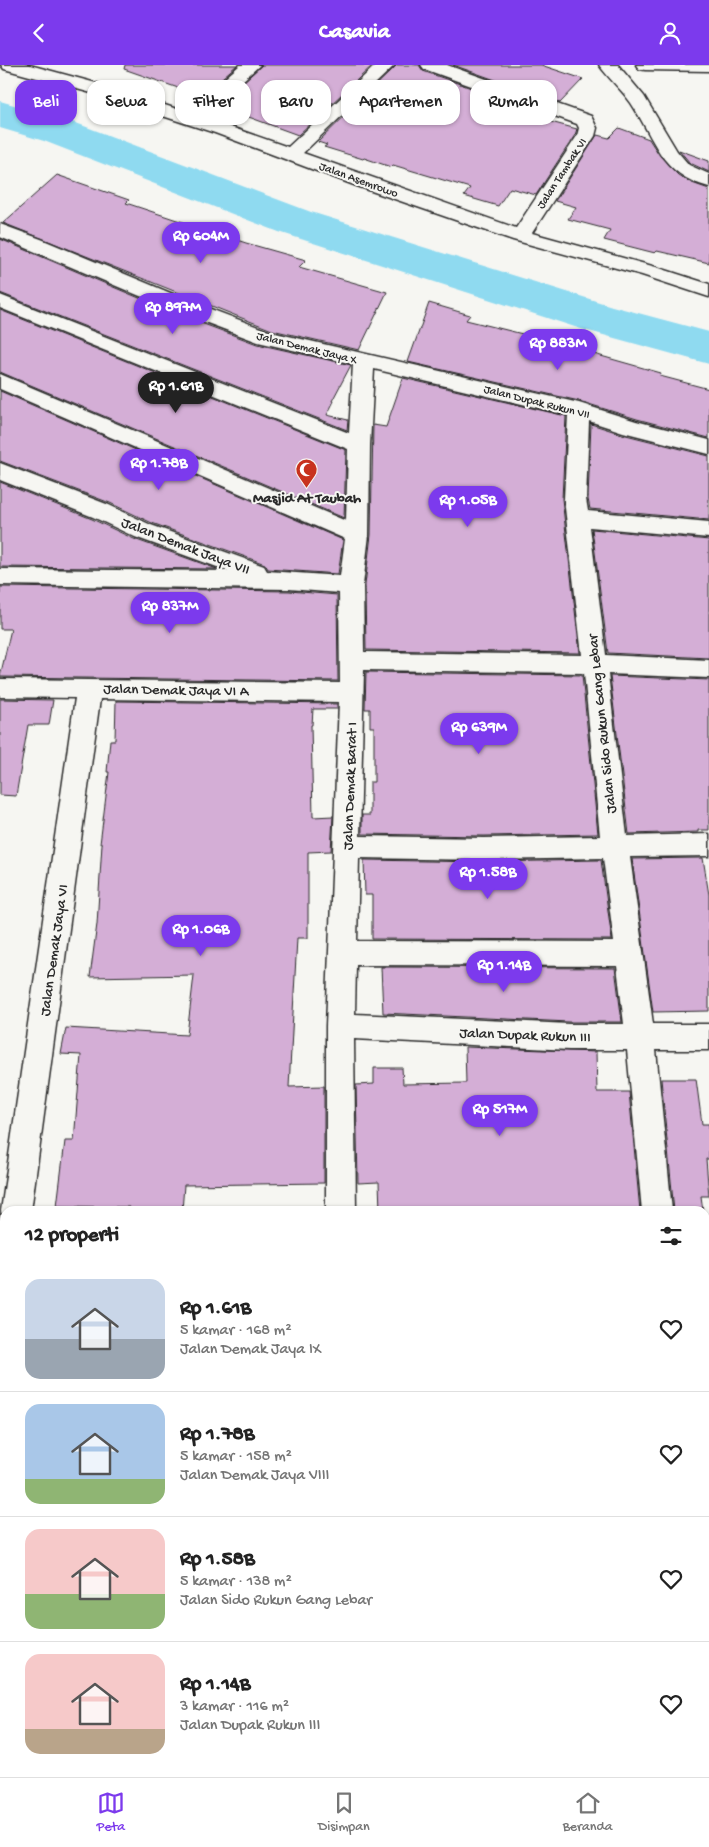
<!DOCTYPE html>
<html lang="id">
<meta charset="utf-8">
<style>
body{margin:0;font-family:"Gochi Hand",sans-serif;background:#f6f6f6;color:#222;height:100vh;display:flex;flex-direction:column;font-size:19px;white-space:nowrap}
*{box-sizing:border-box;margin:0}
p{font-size:16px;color:#767676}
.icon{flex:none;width:28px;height:28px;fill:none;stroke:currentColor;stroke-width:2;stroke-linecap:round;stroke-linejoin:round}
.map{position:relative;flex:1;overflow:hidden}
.side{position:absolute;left:0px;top:1141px;width:710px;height:571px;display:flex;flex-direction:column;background:#fff;border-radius:15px 15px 0 0;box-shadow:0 1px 4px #0004}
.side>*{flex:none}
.top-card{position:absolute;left:15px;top:15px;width:680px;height:45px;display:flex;gap:10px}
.price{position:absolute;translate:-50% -42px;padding:0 11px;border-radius:18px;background:#7c3aed;color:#fff;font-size:16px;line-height:32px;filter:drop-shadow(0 1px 2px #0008)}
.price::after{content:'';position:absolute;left:50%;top:30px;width:15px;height:11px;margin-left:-8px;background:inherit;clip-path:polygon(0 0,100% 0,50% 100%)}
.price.on{background:#222;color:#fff}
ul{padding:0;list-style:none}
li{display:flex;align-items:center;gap:15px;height:125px;padding:0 25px}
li+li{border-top:1px solid #e0e0e0}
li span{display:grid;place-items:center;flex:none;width:140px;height:100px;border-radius:15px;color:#555}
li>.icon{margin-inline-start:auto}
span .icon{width:60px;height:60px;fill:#fffc;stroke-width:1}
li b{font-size:21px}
h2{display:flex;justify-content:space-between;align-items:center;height:60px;padding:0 25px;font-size:21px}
.chip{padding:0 18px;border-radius:15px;background:#fff;box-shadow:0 1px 4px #0004;font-size:18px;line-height:45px}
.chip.on{background:#7c3aed;color:#fff}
header{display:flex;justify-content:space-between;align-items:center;height:65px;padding:0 25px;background:#7c3aed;color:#fff;font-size:22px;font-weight:800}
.menu{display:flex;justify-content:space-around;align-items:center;height:70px;border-top:1px solid #e0e0e0;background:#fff;font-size:14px;color:#767676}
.menu a{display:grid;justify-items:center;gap:2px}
.menu .on{color:#7c3aed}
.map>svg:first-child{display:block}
</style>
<header><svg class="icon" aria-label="back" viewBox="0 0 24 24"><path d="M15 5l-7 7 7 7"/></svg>Casavia<svg class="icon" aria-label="person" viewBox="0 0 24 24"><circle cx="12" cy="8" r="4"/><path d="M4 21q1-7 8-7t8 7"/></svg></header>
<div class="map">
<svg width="709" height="1712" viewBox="0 0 709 1712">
<rect width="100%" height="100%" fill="#f6f6f2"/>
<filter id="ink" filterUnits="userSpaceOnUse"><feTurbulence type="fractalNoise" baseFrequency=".02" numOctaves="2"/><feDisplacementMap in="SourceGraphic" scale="10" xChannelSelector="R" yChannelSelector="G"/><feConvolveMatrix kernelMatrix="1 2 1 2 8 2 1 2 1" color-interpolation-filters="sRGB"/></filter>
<g filter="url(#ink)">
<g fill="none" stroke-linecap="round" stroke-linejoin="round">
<!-- river -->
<polygon fill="#8fdaf0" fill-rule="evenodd" points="0,36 76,58 311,147 612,241 709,267 709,299 578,263 279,167 44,76 0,63"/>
</g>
<!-- building -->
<g fill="#d4aed6" stroke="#2b2b2b">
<polygon points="125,0 237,0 201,31 124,4"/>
<polygon points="262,0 373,0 298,70 224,43 226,40 220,38"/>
<polygon points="397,0 419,0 423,6 548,50 543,55 577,64 575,70 536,130 510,123 498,141 464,131 470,123 393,100 391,102 364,93 363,94 324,82 327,80 318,77"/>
<polygon points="453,0 541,0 583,14 560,38"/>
<polygon points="619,63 649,74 660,91 678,110 692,118 709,124 709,198 657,186 655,188 604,175 610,165 568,154 576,142 555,136 597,70 609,73"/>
<polygon points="679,85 709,96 709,107 690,98"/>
<polygon points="57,110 129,135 126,138 246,178 306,195 299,202 387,227 359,285 272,265 3,158"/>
<polygon points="0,174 177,249 257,279 351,300 332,336 334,336 327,350 348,355 347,365 0,228"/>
<polygon points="429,238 470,250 466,255 563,279 562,280 661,308 660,311 709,324 709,373 637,354 579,336 408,297"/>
<polygon points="0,245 346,385 344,453 0,307"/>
<polygon points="403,313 566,351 562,434 580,588 366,585 365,520 371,470 373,360 386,362"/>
<polygon points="0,326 343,475 338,509 268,504 265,499 152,458 110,438 0,396"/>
<polygon points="591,359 622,369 709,391 709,455 590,444 588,434"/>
<polygon points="0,417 92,454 134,474 217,504 0,502"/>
<polygon points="592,464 709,475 709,593 608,588"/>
<polygon points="0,522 289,526 337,530 338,616 0,612 11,564 0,564"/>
<polygon points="366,607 582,610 598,769 484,771 362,769 362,750 370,750 370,717 374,717 374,662 370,662 370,644 365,644"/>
<polygon points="610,611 709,615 709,765 698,765 698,767 629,769"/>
<polygon points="0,634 53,635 49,660 28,660 16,731 0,730"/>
<polygon points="116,636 337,639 337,644 313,644 312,660 311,660 313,752 333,751 331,786 308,787 308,873 297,873 289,1022 324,1021 324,1118 184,1120 182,1146 128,1146 129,1142 57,1141 65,1076 74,1076 81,990 61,989 66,963 187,970 194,910 90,912 97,859 102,779 100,779 109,707 107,707 110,675 115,675"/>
<polygon points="703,793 709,830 709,946 653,947 632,794"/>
<polygon points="364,795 484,797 601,795 612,875 372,874 372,830 365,830"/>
<polygon points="381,902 615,903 622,957 569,957 383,948"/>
<polygon points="465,982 596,987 597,1027 629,1027 640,1146 380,1146 379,1117 358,1118 356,1020 374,1019 374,1003 402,1003 403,1019 466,1018"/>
<polygon points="661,1014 696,1014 702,1059 709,1059 709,1094 706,1094 709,1131 701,1131 703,1146 674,1146"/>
</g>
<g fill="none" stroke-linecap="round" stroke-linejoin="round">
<defs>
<g id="minor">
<polygon points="1,0 30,0 107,21 186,47 240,0 260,0 202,52 288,82 376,0 395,0 303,88 516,163 577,71 579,63 577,59 424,4 421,0 447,0 591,51 597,63 595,71 532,168 656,202 709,219 709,232 642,210 513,175 354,120 215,68 95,29 4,4"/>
<path d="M599 0H618L644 31 677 86 689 100 709 109V122C660 109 656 76 631 38 622 25 609 14 599 0Z"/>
<polygon points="636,0 709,0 709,6 645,5 639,4"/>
<path d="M0 159 41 174 192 237 271 267 579 338 636 356 709 375V389L623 367 589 356 586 434 588 446 709 457V473L590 462 606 590 709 595V613L608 609 627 771 709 769V791L630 792 653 959H709V985H656L672 1146H642L627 985H569L354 974 356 1146H326V961L339 637 100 634 31 1146H5V1179L0 1180V1150H2L1 1146 75 633 0 632V614L340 618 339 528 289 524 0 520V504L228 506 135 472 93 452 0 415V398L109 440 151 460 264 501 267 506 340 511 345 474 0 324V309L346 456 348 384 0 243V230L349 368 353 299 258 277 178 247 0 172ZM374 304 568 350 564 434 582 590 364 587 363 520 369 470 370 380ZM364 605 584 608 600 771 484 773 360 771ZM359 793 484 795 603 793 614 877 357 876ZM356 900 617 901 624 959H569L355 949Z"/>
<rect x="705" y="1181" width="4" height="30"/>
<rect x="705" y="1342" width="4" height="34"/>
<polygon points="705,1510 709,1511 709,1547 705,1546"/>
<rect x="0" y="1518" width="5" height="36"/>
<rect x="705" y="1650" width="4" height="36"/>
<polygon points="317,1708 354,1708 355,1712 317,1712"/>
</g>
</defs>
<!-- minor casing -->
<use href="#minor" stroke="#2b2b2b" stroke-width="3"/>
<!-- minor -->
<use href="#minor" fill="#f6f6f2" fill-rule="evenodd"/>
</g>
</g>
<!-- icons -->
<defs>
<symbol id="mosque-pin" viewBox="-11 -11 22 30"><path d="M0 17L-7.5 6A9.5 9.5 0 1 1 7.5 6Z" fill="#c8321e" stroke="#f6f6f2"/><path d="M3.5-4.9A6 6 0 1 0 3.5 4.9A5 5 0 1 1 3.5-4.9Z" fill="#fff"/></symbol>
</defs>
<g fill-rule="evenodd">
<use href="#mosque-pin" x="294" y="392" width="25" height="34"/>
</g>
<g text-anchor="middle" stroke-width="4" stroke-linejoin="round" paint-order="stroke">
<!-- far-street labels -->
<g font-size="12" fill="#2b2b2b" stroke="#f6f6f2">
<text transform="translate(561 108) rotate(-57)" y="4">Jalan Tambak VI</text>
<text transform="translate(359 114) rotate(20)" y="4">Jalan Asemrowo</text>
<text transform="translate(307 282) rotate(14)" y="4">Jalan Demak Jaya X</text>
<text transform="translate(537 336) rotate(14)" y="4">Jalan Dupak Rukun VII</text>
</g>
<!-- poi labels -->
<g font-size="15" font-weight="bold" fill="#2b2b2b" stroke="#f6f6f2">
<text x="307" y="437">Masjid At Taubah</text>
</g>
<!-- street labels -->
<g font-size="15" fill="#2b2b2b" stroke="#f6f6f2">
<text transform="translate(186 480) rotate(21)" y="5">Jalan Demak Jaya VII</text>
<text transform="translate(176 624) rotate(1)" y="5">Jalan Demak Jaya VI A</text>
<text transform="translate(601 659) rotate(-96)" y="5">Jalan Sido Rukun Gang Lebar</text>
<text transform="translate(349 721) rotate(-88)" y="5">Jalan Demak Barat I</text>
<text transform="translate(53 885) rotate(-82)" y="5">Jalan Demak Jaya VI</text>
<text transform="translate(525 969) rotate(2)" y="5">Jalan Dupak Rukun III</text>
</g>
</g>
</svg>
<b class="price" style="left:201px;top:199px">Rp 604M</b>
<b class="price" style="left:173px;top:270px">Rp 897M</b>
<b class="price" style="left:558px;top:306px">Rp 883M</b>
<b class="price on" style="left:176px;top:349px">Rp 1.61B</b>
<b class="price" style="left:159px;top:426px">Rp 1.78B</b>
<b class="price" style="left:468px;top:463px">Rp 1.05B</b>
<b class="price" style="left:170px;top:569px">Rp 837M</b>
<b class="price" style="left:479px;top:690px">Rp 639M</b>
<b class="price" style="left:488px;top:835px">Rp 1.58B</b>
<b class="price" style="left:201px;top:892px">Rp 1.06B</b>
<b class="price" style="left:504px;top:928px">Rp 1.14B</b>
<b class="price" style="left:500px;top:1072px">Rp 517M</b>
<div class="top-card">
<a class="chip on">Beli</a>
<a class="chip">Sewa</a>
<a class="chip">Filter</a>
<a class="chip">Baru</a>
<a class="chip">Apartemen</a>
<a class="chip">Rumah</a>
</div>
<section class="side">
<h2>12 properti<svg class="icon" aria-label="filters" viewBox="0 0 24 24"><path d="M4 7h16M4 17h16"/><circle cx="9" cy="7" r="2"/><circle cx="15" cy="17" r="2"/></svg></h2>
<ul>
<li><span style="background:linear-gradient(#c9d6e8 60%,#9aa5b1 0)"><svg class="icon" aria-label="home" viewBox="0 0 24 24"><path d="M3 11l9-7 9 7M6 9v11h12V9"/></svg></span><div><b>Rp 1.61B</b><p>5 kamar · 168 m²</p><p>Jalan Demak Jaya IX</p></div><svg class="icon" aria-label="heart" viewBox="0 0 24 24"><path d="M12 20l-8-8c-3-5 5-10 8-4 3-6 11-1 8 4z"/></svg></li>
<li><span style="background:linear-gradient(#a9c7e8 75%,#8fb573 0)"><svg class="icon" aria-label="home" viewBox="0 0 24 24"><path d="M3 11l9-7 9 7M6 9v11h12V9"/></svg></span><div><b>Rp 1.78B</b><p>5 kamar · 158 m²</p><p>Jalan Demak Jaya VIII</p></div><svg class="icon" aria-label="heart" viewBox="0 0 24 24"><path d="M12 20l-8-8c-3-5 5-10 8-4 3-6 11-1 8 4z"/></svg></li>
<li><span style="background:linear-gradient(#f6c9c9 65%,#8fb573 0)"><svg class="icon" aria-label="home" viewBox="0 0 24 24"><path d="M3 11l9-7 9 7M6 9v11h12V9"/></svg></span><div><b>Rp 1.58B</b><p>5 kamar · 138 m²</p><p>Jalan Sido Rukun Gang Lebar</p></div><svg class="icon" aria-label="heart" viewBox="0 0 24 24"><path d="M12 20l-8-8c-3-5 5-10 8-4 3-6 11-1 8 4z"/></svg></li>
<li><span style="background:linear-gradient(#f6c9c9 75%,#b9a48a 0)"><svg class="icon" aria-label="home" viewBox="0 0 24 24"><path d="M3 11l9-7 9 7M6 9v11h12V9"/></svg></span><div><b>Rp 1.14B</b><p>3 kamar · 116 m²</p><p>Jalan Dupak Rukun III</p></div><svg class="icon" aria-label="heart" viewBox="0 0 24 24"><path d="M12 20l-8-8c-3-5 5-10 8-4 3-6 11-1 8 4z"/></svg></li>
</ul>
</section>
</div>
<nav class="menu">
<a class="on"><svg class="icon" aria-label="map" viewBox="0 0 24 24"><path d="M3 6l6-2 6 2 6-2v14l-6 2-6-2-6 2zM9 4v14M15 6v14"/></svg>Peta</a>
<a><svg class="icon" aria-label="saved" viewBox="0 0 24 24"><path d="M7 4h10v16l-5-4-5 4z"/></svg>Disimpan</a>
<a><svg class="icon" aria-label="home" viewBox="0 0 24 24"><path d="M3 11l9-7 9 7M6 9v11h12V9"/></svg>Beranda</a>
</nav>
